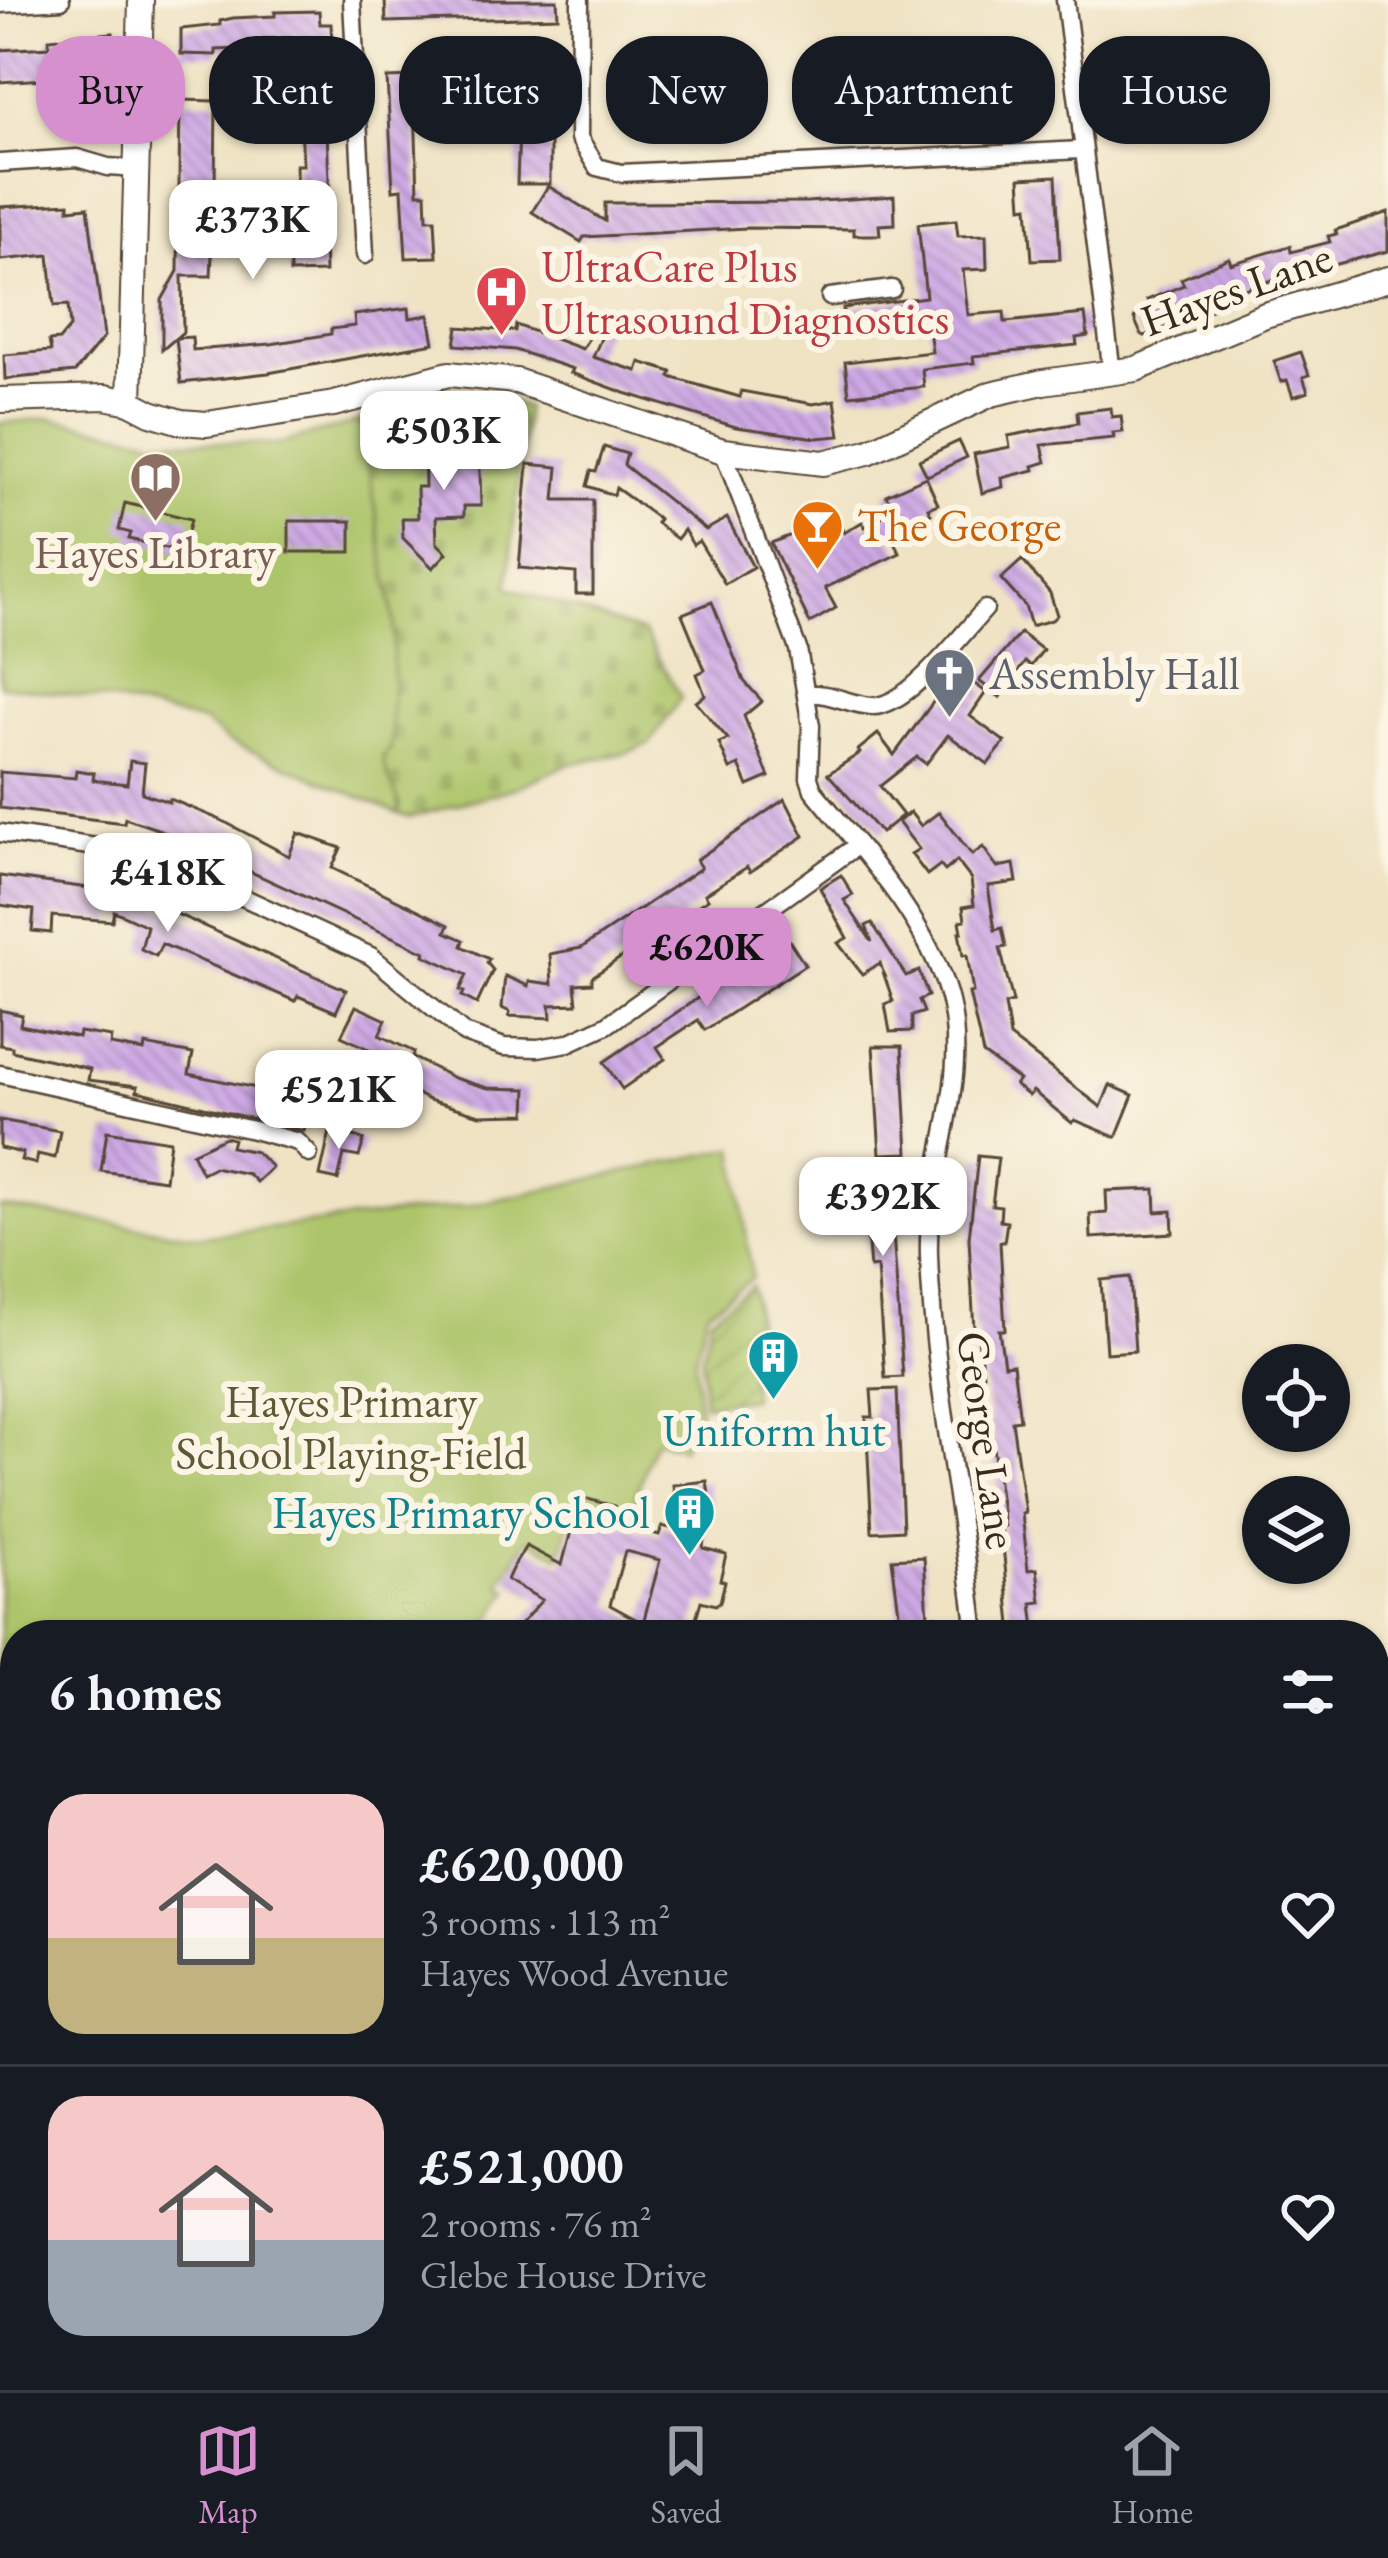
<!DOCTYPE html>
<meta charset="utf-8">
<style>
body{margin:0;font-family:"EB Garamond",serif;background:#242831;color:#f1f3f6;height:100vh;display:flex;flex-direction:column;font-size:45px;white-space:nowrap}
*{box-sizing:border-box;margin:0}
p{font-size:39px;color:#9ea1a6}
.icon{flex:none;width:66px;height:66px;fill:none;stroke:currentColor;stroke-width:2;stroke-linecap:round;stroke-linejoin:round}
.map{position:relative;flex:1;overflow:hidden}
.side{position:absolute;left:0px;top:1620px;width:1389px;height:771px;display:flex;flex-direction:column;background:#171b24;border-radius:48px 48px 0 0;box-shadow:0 3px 9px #0004}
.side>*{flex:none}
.banner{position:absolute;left:36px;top:36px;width:1317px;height:108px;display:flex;gap:24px}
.tools{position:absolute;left:1242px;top:1344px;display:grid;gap:24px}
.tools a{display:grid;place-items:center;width:108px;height:108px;border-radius:50%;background:#171b24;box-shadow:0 3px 9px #0004;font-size:60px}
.price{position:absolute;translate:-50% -102px;padding:0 27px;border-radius:24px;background:#fff;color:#222;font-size:39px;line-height:78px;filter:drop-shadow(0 3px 6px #0008)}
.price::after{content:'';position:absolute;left:50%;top:72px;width:36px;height:27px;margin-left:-18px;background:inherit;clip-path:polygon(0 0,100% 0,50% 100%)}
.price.active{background:#d690ce;color:#111}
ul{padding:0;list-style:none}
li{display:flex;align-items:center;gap:36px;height:300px;padding:0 48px}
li+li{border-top:3px solid #363941}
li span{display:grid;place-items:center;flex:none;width:336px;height:240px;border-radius:36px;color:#555}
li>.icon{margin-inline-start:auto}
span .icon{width:144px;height:144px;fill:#fffc;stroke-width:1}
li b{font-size:51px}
h2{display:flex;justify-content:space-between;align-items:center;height:144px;padding:0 48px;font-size:51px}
.tag{padding:0 42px;border-radius:48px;background:#171b24;box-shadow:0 3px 9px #0004;font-size:42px;line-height:108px}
.tag.active{background:#d690ce;color:#111}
.menu{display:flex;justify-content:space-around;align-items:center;height:168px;border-top:3px solid #363941;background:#171b24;font-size:33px;color:#9ea1a6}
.menu a{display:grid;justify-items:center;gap:6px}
.menu .active{color:#d690ce}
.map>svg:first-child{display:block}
</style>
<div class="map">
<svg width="1388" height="2390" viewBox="0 0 1388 2390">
<defs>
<pattern id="forest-firs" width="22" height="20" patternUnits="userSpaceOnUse" patternTransform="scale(3)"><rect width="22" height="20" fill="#8aaa5f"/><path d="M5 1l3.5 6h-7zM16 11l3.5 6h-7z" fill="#728b4e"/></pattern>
<pattern id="cemetery-stones" width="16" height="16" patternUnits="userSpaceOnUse" patternTransform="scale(3)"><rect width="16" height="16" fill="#adc56b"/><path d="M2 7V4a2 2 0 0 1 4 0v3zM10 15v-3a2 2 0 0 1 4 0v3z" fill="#96a95c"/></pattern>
<pattern id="garden-furrows" width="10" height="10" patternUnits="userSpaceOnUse" patternTransform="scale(3)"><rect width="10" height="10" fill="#adc56b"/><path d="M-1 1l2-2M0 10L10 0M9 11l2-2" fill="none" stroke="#96a95c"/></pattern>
<pattern id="building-back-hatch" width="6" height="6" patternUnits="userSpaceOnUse" patternTransform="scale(3)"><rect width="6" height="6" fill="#cea9e5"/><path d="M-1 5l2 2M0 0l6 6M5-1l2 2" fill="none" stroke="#a88ab9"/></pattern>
</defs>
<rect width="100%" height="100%" fill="#fcf5e5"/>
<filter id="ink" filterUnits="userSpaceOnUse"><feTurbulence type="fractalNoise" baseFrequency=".00833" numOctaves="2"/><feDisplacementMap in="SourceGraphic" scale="24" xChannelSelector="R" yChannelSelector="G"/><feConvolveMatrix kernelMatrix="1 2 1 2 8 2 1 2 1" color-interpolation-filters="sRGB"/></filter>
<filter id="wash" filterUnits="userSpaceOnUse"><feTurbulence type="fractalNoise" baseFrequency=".004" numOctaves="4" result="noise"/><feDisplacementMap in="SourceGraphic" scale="48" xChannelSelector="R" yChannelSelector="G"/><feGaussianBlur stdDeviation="2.7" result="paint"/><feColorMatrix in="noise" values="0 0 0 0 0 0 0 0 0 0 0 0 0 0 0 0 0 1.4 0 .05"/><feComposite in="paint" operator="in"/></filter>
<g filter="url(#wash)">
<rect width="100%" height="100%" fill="#efe3c4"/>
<!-- forest -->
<g fill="url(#forest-firs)" stroke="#626a3e" stroke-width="3">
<polygon points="1388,1799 1388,2390 1035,2390 1033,2376 1374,2376 1374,1804"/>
<polygon points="43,2376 433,2376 433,2390 47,2390"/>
</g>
<!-- cemetery -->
<polygon fill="url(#cemetery-stones)" stroke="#747844" stroke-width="3" points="438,398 503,398 526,407 508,587 644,633 681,698 649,744 626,753 569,764 515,788 409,818 399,814 400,804 383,769 394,621 361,421"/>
<!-- park -->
<g fill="#adc56b" stroke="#747844" stroke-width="3">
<path d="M51 418 153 439 274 445 361 421 394 621 391 748 383 756C383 777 401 793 399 814L228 741 203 722 108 700 0 685V423Z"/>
<polygon points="735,1148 752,1278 707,1311 695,1358 699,1413 682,1448 655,1440 632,1507 577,1493 560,1556 527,1539 500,1584 509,1590 487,1626 487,1635 15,1635 15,1786 0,1785 0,1207 201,1236 467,1206"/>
</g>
<!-- garden -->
<polygon fill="url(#garden-furrows)" stroke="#747844" stroke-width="3" points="752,1286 761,1358 750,1371 752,1398 704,1404 702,1358 711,1316"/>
<g id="blocks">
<!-- building -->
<g fill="url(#building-back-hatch)" fill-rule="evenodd">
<polygon points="385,0 557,0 558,17 386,22"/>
<polygon points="319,11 320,24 331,24 332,43 308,43 308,37 264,39 264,48 216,50 216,55 181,54 181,29 220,25 220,21 233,18 275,16 275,12"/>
<polygon points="113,33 116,62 48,69 45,79 0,82 0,50 49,47 49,39"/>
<polygon points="521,76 550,76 550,184 517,184"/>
<polygon points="414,77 418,193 426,193 427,219 435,219 437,257 406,258 402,189 393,190 387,78"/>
<polygon points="180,100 216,101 215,190 211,276 182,276 183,332 176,338 192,337 193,350 271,344 331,334 331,329 355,326 354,315 409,308 410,318 429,315 434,343 268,373 181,383 176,338 162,350 162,300 178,271"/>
<polygon points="326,103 330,209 323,209 325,272 290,273 289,213 297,213 296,165 303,165 300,104"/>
<polygon points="1056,176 1060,259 1032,260 1028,206 1022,207 1020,178"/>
<polygon points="548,186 605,221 605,203 807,202 894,196 895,224 879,225 880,235 854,235 854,229 747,228 584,237 581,242 532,212"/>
<polygon points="69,203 69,209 88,207 104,337 75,372 5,379 4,355 51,351 49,341 59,340 70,327 68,305 54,306 49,255 0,260 0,207"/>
<polygon points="1388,212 1388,251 1254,285 1234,294 1236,300 1145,336 1141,334 1134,318 1150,309 1147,300 1184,285 1181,279 1229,258 1231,264 1290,246 1291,252 1330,242 1328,236 1337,234 1336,230"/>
<polygon points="956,220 958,236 986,235 987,269 963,270 968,315 1004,312 1005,322 1085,314 1088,336 1076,338 1077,345 973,356 974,363 922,369 924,387 849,395 845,362 932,352 927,313 844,321 843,308 926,297 918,224"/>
<polygon points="598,323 606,327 593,357 637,371 640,362 672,372 670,377 740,397 741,391 813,404 835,400 840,436 817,438 736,427 625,393 571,373 573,369 515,350 455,345 458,327 515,331 516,325 582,349"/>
<polygon points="1301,352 1309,375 1303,377 1308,392 1293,397 1287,380 1281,382 1274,361"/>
<polygon points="1111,408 1112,417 1121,416 1123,432 1113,433 1114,438 1042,445 1046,462 1033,466 1034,470 1002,478 1003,487 982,493 974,454 1010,447 1008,436 1078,423 1077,412"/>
<polygon points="479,440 481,506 464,506 464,516 436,517 437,543 447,553 433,568 403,538 402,518 418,518 417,487 425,487 424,442"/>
<polygon points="959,441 967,457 927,476 919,460"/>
<polygon points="604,447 627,454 624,465 706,530 727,518 753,567 725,584 699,541 693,545 684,530 677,539 656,523 659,519 616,488 614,495 587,486 591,471 596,472"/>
<polygon points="528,464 558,467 555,500 593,500 593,594 576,594 576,573 519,568"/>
<polygon points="926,477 938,504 928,508 931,514 889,533 900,553 825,588 836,608 810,623 771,543 794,534 804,522 820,524 836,518 844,533 862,522 865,527 893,510 886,495"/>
<polygon points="125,503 191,519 185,545 180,544 178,551 129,539 131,533 119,530"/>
<rect x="289" y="521" width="62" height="31"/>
<polygon points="1022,560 1050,593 1057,615 1052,620 1031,626 1025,606 1001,579"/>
<polygon points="712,602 744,681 762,701 744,716 769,777 748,786 739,765 730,769 719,743 728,739 696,702 705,695 697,674 705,670 682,614"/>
<polygon points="1020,633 1043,650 1031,666 1025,662 1000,697 979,681"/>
<polygon points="964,676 986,692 970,716 1005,742 988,764 948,735 926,764 917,757 880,786 903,815 881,833 828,774 860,753 858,750 878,734 894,755 939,694 948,700"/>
<polygon points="130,761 145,763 142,793 169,802 170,799 221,820 289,856 298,833 341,848 332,868 449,925 446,932 464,940 462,946 489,959 487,963 493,970 477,1004 462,996 464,992 460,990 467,975 424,955 425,952 160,830 125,818 124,823 0,808 0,772 75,778 76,770 94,773 93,780 127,784"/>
<polygon points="785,799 804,836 750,872 747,867 705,894 708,899 592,977 592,983 575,984 577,1004 550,1005 551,1018 509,1016 510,1012 502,1008 505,976 528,986 529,981 552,984 550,954 581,948 643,907 701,868 696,860"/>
<polygon points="910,812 921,826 939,812 972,855 983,847 997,867 1014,864 1017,882 988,886 995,930 1002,928 1006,947 1000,948 1013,1002 1005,1004 1010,1037 1101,1107 1110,1085 1133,1095 1116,1137 1075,1120 1072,1123 1033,1091 1029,1096 1015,1085 1019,1080 983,1054 969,993 973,992 967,955 963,956 959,932 962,932 960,921 965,920 963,907 974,905 971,879 957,861 945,871 940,865 927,875 911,854 919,849 898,822"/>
<polygon points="841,875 853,895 844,900 872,942 866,926 872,923 906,976 919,971 928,996 919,1000 924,1012 912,1016 912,1031 890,1032 885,1004 893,1001 880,963 862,974 838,943 847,938 820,888"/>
<polygon points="0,876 132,894 346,990 336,1012 298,996 295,1001 162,944 156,956 141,949 147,926 114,911 112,921 52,916 51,933 32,931 34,910 0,905"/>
<polygon points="787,937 805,965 705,1030 698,1020 657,1047 665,1059 622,1089 604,1062"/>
<polygon points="356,1006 386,1020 379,1035 414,1052 412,1057 454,1078 488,1088 527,1089 526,1114 480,1115 429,1100 407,1089 410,1084 374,1068 380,1054 341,1036"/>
<polygon points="0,1010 22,1015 20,1025 78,1037 79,1032 111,1037 110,1045 144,1051 145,1045 193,1054 189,1074 303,1098 300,1113 307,1115 304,1131 137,1091 138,1086 88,1080 90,1069 12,1051 12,1047 0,1045"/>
<polygon points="873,1046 902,1046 908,1153 880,1154"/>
<polygon points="0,1120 60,1131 55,1158 38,1154 36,1164 21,1160 23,1153 0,1148"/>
<polygon points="331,1127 364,1140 359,1157 344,1154 338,1180 320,1176"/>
<polygon points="107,1131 170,1141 165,1180 101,1171"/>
<polygon points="225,1137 233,1139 231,1147 256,1152 272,1167 256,1182 248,1174 214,1167 202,1173 192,1153"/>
<polygon points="978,1156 998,1158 992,1205 1001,1206 1000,1221 1007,1222 1004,1242 1000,1242 1005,1330 999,1330 1004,1365 1013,1364 1020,1420 1012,1421 1025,1512 1022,1513 1028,1570 1037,1569 1041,1602 1032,1603 1035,1629 1026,1630 1027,1635 1012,1635 1001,1526 1004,1526 977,1331 974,1331 969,1238"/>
<polygon points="888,1160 903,1377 885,1378 877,1267 870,1268 861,1162"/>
<polygon points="1155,1189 1156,1212 1172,1211 1173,1233 1091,1238 1090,1214 1107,1213 1106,1191"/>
<polygon points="1130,1277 1135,1351 1106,1353 1101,1280"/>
<polygon points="897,1389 903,1530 872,1532 866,1417 873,1417 871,1390"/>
<path d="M707 1481 712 1517H706L703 1548 726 1554 720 1580 725 1581 720 1602 715 1605 701 1601 691 1635H629L602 1619 589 1635H511L542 1600 507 1580 512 1569 526 1546 562 1565 580 1497 614 1506 610 1521 659 1535 662 1526 678 1530 673 1485ZM625 1551 660 1560 643 1623 610 1605Z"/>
<polygon points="924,1557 928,1617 936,1616 937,1635 902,1635 892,1559"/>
</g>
</g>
</g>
<g filter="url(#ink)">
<use href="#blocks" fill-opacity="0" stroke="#564637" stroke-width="3"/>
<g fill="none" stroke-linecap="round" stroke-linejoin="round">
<defs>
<g id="street">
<polyline points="352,0 365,255"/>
<polyline points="580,0 579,138 597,167 621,173 1081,150"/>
<polyline points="1065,0 1112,373"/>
<polyline points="0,4 61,0"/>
<polyline points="0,163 77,158 108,167 138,169"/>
<polyline points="830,297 892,289"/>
<path d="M723 451 798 649 811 726 809 778 813 790C862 850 926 919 948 994 973 1079 926 1169 929 1255 933 1383 963 1508 976 1635"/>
<path d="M807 694C831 692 849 705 872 706 907 708 961 635 985 609"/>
<polyline points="0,833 151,855 371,956 464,1033 504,1047 538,1048 568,1043 607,1025 858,845"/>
<polyline points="0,1074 253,1130 298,1142 309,1154"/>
</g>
<g id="secondary">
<polyline points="0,400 105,397 130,402 151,413 181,422 207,424 334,404 449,374 516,381 723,451 823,463 868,452 991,394 1043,382 1136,369 1265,315 1388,279"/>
<polyline points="130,402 141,0"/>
</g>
</defs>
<!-- street casing -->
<use href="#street" stroke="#564637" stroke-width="21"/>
<!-- secondary casing -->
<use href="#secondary" stroke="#564637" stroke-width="28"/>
<!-- street -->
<use href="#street" stroke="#fff" stroke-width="16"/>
<!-- secondary -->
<use href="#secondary" stroke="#fff" stroke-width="24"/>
</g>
</g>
<!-- icons -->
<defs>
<symbol id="hospital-pin" viewBox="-11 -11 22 30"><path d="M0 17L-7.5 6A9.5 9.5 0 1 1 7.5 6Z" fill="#e0444e" stroke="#fcf5e5"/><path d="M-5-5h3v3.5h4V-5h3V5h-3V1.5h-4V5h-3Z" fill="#fff"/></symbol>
<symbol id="library-pin" viewBox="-11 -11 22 30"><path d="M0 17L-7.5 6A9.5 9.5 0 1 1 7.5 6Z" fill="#8d6e63" stroke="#fcf5e5"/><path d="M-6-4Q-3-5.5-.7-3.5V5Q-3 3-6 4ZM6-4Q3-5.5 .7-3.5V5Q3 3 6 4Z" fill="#fff"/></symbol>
<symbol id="bar-pin" viewBox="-11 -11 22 30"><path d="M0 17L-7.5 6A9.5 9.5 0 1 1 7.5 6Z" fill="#e8710a" stroke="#fcf5e5"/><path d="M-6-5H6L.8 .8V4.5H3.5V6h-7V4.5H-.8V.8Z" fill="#fff"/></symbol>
<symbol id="church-pin" viewBox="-11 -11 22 30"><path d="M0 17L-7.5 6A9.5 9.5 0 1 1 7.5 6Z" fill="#6b7280" stroke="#fcf5e5"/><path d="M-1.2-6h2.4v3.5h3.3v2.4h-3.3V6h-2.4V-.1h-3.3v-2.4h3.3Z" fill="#fff"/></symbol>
<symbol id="building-pin" viewBox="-11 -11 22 30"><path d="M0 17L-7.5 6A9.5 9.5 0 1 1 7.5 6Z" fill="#0f9aa8" stroke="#fcf5e5"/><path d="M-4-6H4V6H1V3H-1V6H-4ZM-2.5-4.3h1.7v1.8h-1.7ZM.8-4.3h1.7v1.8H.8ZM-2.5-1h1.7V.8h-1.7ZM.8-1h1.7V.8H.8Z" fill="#fff"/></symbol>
</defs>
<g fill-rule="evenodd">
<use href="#hospital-pin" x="472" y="262" width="59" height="81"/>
<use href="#library-pin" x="126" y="448" width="59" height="81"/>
<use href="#bar-pin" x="788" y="496" width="59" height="81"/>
<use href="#church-pin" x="920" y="644" width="59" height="81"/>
<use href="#building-pin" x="744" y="1326" width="59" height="81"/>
<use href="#building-pin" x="660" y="1482" width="59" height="81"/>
</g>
<g text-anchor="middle" stroke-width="12" stroke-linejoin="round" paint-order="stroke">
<!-- health labels -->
<g font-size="45" fill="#be3a42" stroke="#fcf5e5" text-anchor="start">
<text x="541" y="282">UltraCare Plus<tspan x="541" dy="52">Ultrasound Diagnostics</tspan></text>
</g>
<!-- street labels -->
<g font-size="45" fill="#3b2a1e" stroke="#fcf5e5">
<text transform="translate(1236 288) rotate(-20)" y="16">Hayes Lane</text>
<text transform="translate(988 1440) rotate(82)" y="16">George Lane</text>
</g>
<!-- food labels -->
<g font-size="45" fill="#c56008" stroke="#fcf5e5" text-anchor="start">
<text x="857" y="541">The George</text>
</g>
<!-- education labels -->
<g font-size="45" fill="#785e54" stroke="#fcf5e5">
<text x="155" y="568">Hayes Library</text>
</g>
<!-- worship labels -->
<g font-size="45" fill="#5b616d" stroke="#fcf5e5" text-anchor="start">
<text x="989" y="689">Assembly Hall</text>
</g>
<!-- park labels -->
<g font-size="45" fill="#5d5835" stroke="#fcf5e5">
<text x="351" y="1417">Hayes Primary<tspan x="351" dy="52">School Playing-Field</tspan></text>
</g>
<!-- culture labels -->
<g font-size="45" fill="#0d838f" stroke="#fcf5e5">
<text x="774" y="1446">Uniform hut</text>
<text x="650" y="1528" text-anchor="end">Hayes Primary School</text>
</g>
</g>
</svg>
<div class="tools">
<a><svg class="icon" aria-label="locate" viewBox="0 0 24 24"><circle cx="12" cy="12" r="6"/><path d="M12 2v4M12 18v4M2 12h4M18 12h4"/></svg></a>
<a><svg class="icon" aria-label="layers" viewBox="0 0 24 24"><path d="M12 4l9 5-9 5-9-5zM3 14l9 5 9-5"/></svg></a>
</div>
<b class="price" style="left:253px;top:282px">£373K</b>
<b class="price" style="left:444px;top:493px">£503K</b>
<b class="price" style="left:168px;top:935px">£418K</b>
<b class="price active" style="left:707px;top:1010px">£620K</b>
<b class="price" style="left:339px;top:1152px">£521K</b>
<b class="price" style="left:883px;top:1259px">£392K</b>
<div class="banner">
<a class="tag active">Buy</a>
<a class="tag">Rent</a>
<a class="tag">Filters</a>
<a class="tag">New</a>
<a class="tag">Apartment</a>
<a class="tag">House</a>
</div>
<section class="side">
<h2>6 homes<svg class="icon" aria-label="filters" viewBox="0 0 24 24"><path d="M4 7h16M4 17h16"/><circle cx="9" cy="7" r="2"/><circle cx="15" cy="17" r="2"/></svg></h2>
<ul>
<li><span style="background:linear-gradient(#f6c9c9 60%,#c2b280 0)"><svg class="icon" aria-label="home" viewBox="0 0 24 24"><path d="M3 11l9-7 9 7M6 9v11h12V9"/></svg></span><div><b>£620,000</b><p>3 rooms · 113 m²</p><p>Hayes Wood Avenue</p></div><svg class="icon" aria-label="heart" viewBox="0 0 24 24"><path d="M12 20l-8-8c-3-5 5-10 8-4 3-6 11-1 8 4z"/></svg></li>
<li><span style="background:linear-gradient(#f6c9c9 60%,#9aa5b1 0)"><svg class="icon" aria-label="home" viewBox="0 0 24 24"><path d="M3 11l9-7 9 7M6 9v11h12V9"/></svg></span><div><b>£521,000</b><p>2 rooms · 76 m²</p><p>Glebe House Drive</p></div><svg class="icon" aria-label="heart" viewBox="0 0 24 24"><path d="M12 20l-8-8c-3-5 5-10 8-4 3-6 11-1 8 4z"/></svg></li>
</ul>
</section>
</div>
<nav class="menu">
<a class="active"><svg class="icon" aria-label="map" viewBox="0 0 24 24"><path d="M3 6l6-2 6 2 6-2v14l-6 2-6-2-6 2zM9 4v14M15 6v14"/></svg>Map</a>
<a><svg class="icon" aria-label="saved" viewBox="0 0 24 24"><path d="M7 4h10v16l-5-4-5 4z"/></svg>Saved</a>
<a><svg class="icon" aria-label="home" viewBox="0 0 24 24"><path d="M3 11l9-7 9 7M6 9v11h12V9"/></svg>Home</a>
</nav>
